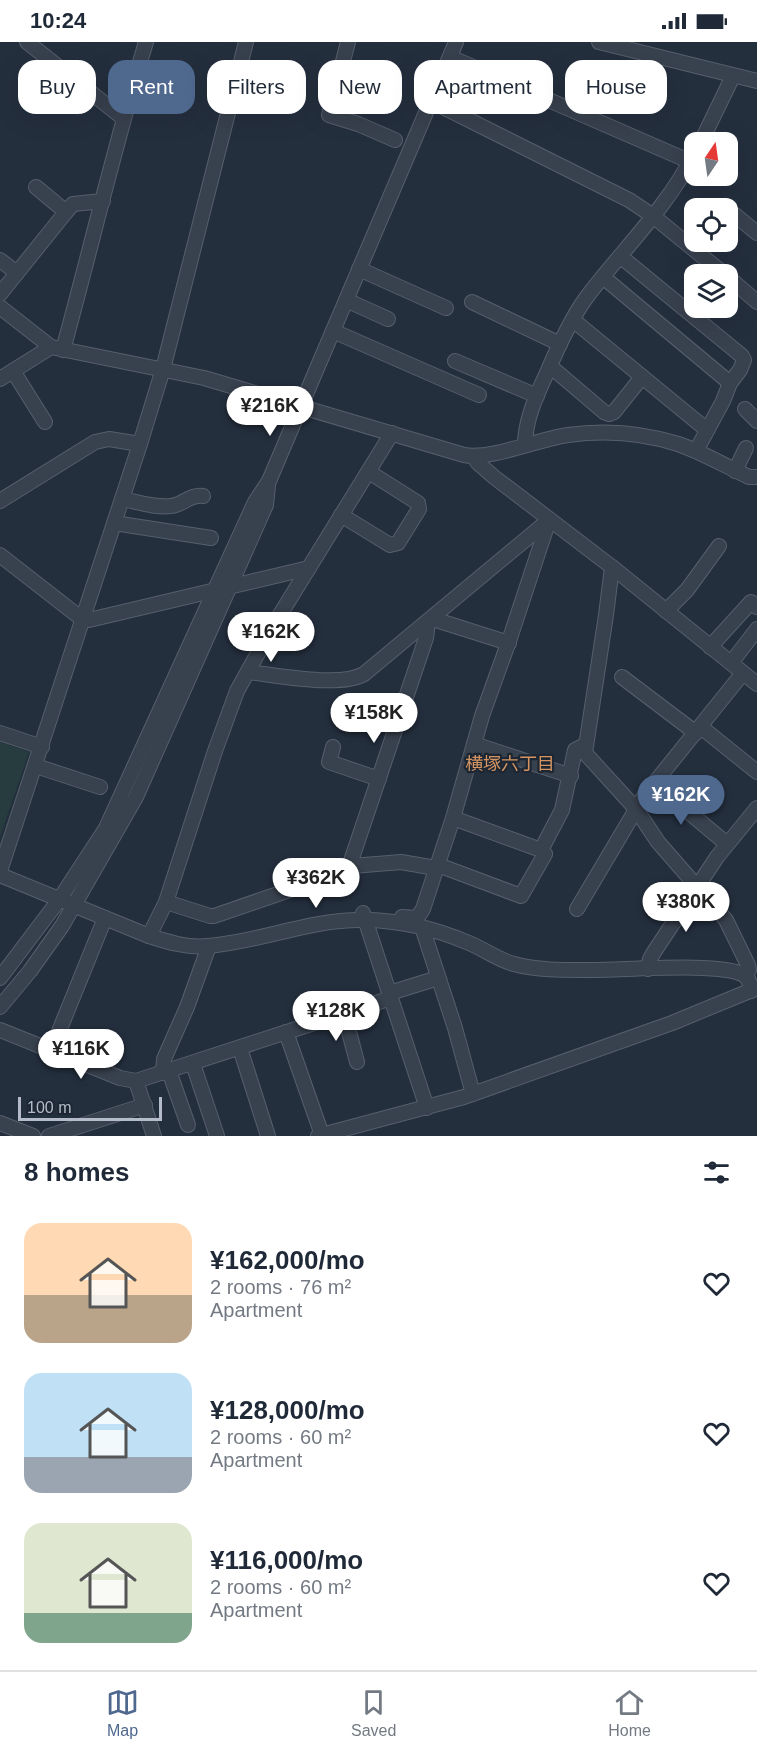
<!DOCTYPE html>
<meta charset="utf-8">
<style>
body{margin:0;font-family:Helvetica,"Noto Sans JP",sans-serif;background:#f6f6f7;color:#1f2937;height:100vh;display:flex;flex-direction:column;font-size:22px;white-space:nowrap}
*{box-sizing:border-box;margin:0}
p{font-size:20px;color:#747a83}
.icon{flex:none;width:33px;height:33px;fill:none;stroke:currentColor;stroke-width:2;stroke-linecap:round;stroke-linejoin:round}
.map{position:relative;height:1094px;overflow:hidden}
.panel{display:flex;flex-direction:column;background:#fff;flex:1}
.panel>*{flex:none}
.guide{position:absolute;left:18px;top:18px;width:722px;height:54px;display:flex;gap:12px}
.needle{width:39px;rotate:13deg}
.controls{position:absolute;left:684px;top:90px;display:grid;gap:12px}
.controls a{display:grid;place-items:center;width:54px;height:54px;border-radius:12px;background:#fff;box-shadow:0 6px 24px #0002;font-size:30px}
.scale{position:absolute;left:18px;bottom:15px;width:144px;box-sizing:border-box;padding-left:6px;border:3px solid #b4bcc9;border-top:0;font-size:16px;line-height:21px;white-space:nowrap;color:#b4bcc9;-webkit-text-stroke:4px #1d2633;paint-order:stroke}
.price{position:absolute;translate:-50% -51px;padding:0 14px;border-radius:21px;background:#fff;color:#222;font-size:20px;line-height:39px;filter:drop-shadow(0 2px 3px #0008)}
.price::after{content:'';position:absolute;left:50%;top:36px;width:18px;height:14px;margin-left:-9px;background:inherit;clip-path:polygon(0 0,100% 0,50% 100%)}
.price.selected{background:#4f688e;color:#fff}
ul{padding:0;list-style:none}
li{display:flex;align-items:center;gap:18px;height:150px;padding:0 24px}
li span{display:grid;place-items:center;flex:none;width:168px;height:120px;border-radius:18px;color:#555}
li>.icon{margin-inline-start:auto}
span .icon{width:72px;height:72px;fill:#fffc;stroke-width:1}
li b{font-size:26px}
h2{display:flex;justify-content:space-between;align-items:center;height:72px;padding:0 24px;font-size:26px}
.tag{padding:0 21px;border-radius:18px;background:#fff;box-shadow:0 6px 24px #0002;font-size:21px;line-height:54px}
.tag.selected{background:#4f688e;color:#fff}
.status{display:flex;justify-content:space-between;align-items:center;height:42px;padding:0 30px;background:#fff;direction:ltr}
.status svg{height:16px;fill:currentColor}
.menu{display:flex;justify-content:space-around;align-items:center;height:84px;border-top:2px solid #e0e1e3;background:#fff;font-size:16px;color:#747a83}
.menu a{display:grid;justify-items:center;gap:3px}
.menu .selected{color:#4f688e}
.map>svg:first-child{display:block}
</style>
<div class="status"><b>10:24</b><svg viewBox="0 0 49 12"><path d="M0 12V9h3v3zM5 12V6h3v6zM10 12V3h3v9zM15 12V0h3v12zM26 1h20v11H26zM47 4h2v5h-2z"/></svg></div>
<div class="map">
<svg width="757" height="1094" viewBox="0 0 757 1094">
<rect width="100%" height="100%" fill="#242f3e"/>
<!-- green -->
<polygon fill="#263c3f" points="0,700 29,710 0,795"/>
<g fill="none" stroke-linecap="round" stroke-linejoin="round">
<defs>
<g id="minor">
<polyline points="27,0 123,76"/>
<polyline points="348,0 329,73 358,82 395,98"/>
<polyline points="599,0 757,39"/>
<polyline points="450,15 691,120"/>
<polyline points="431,59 629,158 653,174 724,232"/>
<polyline points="701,100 733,34"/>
<polyline points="66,170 73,162 103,159"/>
<polyline points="735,173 757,191"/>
<polyline points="620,214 742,314 744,318 740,328 730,341 723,359 696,409"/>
<polyline points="0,218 17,231"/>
<polyline points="359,227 446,266"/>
<polyline points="603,235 730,341"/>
<polyline points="728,235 757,260"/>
<polyline points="0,252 66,170 36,145"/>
<polyline points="346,258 388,277"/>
<polyline points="472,260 560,302"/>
<path d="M0 265 51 305 204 336 464 413C492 418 538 397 568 393 604 388 643 391 678 402 702 410 725 424 749 435H757"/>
<polyline points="697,277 707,266"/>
<polyline points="573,278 707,388"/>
<polyline points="333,289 479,353"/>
<path d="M63 308C91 206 115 102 146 0"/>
<polyline points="455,319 537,354"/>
<polyline points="550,324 604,370 609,372 614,370 642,335"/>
<polyline points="13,329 45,380"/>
<polyline points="0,337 51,305"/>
<polyline points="745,367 757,379"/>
<path d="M525 403C525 379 536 354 546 333 557 307 570 278 586 256 622 208 667 166 694 112"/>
<polyline points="474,415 478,421 494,435 612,525 757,642"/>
<polyline points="735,429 746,406"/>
<path d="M122 457C138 460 155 466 171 464 183 463 190 452 203 454"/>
<polyline points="0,459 95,400 109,397 140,402"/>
<polyline points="341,473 390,503 398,501 419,467 418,461 369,430"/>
<polyline points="114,481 211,496"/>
<polyline points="0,513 82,577 89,578 309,526"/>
<polyline points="612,525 606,573 585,711 636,767 658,800 726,878 748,923 749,928 744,933"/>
<polyline points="666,569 687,548 719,504"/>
<polyline points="433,577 509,601"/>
<polyline points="710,605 751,560 757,565"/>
<polyline points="731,621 757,587"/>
<path d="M248 630C276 633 340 646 364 632L549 478"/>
<polyline points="622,635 696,691"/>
<polyline points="701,685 757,730"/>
<polyline points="0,691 42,705"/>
<polyline points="474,702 571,734"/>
<polyline points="333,705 329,720 379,737"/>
<polyline points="36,724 100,745"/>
<polyline points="655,742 727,802"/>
<polyline points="453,776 541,808 562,768 575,708 585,703"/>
<polyline points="438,823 521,854 545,812 541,808"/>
<polyline points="349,825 426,596 428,580"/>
<polyline points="0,829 140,402 163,327 246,0"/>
<path d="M0 833 149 894C168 900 187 906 207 904 260 900 310 877 363 878 400 878 436 887 469 901 484 907 498 918 514 922 539 929 569 928 595 928 626 928 722 920 744 933 750 937 750 943 751 949"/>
<polyline points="166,860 210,874 214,874 310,841 340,825 401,820 436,826"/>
<polyline points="577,867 644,754 743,631"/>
<polyline points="363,871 427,1066"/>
<polyline points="402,875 417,876 423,867 453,776 482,674 509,599 549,478"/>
<polyline points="422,885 455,986 473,1052"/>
<polyline points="149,894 166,860 215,709 237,649 273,584 392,391"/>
<polyline points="648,927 650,917 654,910 717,815 757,766"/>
<polyline points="0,936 59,858 106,786 255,460 269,439 456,0"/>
<polyline points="0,965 30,929 62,884 136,755 266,463 268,444"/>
<polyline points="344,971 357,1020"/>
<polyline points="0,988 120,1036 136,1039 154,1094"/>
<polyline points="286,990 322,1093"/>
<polyline points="240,1006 268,1094"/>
<polyline points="51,1009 105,876"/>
<polyline points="193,1022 217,1094"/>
<polyline points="169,1029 188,1083"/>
<polyline points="163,1031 164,1017 187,965 209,904"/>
<polyline points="136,1039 385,958 393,950 438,936"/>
<polyline points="0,1081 33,1094"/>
<polyline points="49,1094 145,1063"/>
<polyline points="318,1094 464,1055 672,981 757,946"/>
</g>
</defs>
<!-- minor casing -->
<use href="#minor" stroke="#565f6c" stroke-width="16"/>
<!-- minor -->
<use href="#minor" stroke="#38414e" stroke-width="14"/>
</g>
<g text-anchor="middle" stroke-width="4.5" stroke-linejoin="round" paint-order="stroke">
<!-- neighbourhood labels -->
<g font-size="18" fill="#d59563" stroke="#1d2633">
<text x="510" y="728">横塚六丁目</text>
</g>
</g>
</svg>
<div class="controls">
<a><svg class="needle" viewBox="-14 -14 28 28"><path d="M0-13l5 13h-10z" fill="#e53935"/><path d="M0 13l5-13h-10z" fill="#747a83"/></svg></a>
<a><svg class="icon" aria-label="locate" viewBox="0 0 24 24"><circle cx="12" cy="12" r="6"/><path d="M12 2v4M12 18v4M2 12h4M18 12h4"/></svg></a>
<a><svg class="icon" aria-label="layers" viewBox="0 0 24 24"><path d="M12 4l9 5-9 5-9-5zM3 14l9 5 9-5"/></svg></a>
</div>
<div class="scale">100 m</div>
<b class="price" style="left:270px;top:395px">¥216K</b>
<b class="price" style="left:271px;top:621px">¥162K</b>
<b class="price" style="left:374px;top:702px">¥158K</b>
<b class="price selected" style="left:681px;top:784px">¥162K</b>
<b class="price" style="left:316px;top:867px">¥362K</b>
<b class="price" style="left:686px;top:891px">¥380K</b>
<b class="price" style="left:336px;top:1000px">¥128K</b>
<b class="price" style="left:81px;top:1038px">¥116K</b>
<div class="guide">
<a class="tag">Buy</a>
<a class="tag selected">Rent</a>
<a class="tag">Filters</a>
<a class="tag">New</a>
<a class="tag">Apartment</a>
<a class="tag">House</a>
</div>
</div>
<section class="panel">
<h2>8 homes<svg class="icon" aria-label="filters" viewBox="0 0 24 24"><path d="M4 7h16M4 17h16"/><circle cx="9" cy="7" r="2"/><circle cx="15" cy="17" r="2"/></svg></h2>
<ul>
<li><span style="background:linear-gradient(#ffd9b3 60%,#b9a48a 0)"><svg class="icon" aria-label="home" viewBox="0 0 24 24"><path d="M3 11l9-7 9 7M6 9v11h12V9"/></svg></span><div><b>¥162,000/mo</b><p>2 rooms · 76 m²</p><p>Apartment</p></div><svg class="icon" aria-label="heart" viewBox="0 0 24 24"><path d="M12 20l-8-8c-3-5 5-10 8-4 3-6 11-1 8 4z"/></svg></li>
<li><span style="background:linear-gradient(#bfe0f5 70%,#9aa5b1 0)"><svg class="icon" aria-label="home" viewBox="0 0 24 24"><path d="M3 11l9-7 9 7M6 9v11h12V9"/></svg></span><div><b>¥128,000/mo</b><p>2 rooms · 60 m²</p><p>Apartment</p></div><svg class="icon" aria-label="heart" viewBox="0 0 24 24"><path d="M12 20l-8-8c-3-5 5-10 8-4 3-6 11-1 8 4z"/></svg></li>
<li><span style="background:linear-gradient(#dfe7d0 75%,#7fa58c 0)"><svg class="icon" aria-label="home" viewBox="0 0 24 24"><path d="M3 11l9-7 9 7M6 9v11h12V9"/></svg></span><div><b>¥116,000/mo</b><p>2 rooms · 60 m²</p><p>Apartment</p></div><svg class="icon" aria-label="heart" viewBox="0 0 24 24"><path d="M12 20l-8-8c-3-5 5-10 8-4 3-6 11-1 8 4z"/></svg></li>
</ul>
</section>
<nav class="menu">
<a class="selected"><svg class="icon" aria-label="map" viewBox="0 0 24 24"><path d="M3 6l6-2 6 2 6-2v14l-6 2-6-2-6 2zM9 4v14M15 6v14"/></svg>Map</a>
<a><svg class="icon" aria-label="saved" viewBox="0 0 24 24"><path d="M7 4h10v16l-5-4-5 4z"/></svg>Saved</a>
<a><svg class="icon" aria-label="home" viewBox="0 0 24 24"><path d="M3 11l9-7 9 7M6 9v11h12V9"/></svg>Home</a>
</nav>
